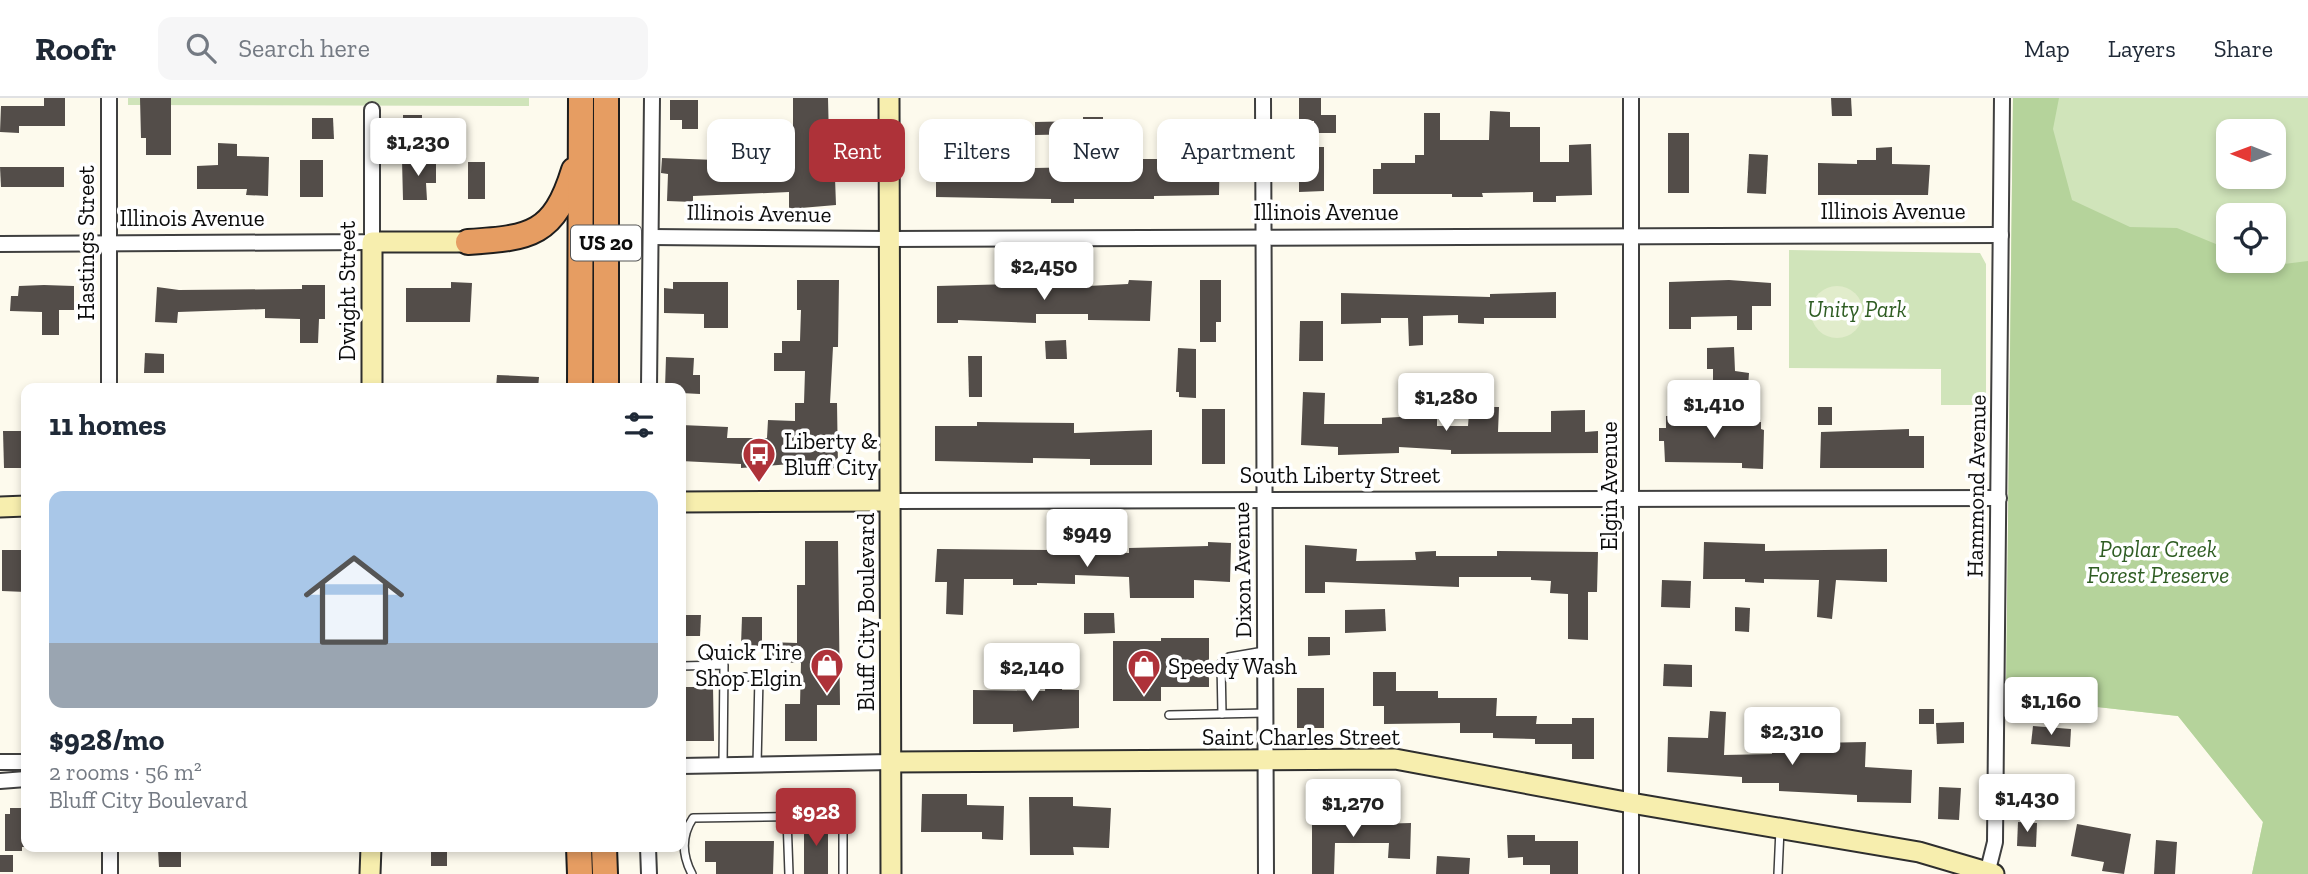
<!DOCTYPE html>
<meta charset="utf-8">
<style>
body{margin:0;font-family:"Zilla Slab",serif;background:#f6f6f7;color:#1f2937;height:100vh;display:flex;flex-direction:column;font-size:26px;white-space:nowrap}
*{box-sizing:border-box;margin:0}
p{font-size:23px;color:#747a83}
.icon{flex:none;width:38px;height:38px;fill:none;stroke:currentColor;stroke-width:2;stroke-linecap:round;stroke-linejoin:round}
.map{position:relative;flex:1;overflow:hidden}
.details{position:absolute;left:21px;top:285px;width:665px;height:469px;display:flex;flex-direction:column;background:#fff;border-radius:14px;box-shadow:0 4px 10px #0003}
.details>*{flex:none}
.guide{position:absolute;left:707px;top:21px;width:665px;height:63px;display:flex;gap:14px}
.needle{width:46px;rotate:271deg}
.fabs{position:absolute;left:2216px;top:21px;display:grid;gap:14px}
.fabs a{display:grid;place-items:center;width:70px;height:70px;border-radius:14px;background:#fff;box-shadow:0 4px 10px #0003;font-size:35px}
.price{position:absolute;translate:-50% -60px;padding:0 16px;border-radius:7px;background:#fff;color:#222;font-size:23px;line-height:46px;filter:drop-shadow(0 2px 4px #0008)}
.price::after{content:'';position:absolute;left:50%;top:42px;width:21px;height:16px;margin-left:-10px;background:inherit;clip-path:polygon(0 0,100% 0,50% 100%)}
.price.active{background:#ae3239;color:#fff}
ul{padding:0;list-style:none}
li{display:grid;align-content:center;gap:14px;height:371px;padding:0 28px}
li+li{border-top:2px solid #e0e1e3}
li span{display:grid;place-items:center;height:217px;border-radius:14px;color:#555}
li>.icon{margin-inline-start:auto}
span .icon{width:126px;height:126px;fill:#fffc;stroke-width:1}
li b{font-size:30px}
h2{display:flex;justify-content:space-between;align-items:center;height:84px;padding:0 28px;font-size:30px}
.chip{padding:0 24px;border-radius:14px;background:#fff;box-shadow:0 4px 10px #0003;font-size:24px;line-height:63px}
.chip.active{background:#ae3239;color:#fff}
header{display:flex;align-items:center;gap:42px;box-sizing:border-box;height:98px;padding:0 35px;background:#fff;border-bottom:2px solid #e0e1e3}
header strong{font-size:33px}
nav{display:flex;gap:38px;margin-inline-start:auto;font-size:24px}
.search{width:490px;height:63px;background:#f6f6f7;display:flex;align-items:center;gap:18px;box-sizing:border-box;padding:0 24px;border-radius:14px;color:#747a83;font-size:26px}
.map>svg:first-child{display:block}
</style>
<header>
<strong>Roofr</strong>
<div class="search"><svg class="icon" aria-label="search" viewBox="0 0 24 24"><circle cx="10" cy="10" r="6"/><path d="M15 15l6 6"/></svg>Search here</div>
<nav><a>Map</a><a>Layers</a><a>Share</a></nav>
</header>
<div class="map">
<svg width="2308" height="776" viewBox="0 0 2308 776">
<rect width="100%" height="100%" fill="#fdfaed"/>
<!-- green -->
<g fill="#d0e4ba" fill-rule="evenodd">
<polygon points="128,0 529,0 529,8 128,7"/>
<path d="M2013 0H2308V776H2252L2263 724 2178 618 2006 599ZM2228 33H2273V79H2228ZM2228 117H2273V163H2228Z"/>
<polygon points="1789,152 1980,155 1986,166 1986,307 1941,307 1941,271 1789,270"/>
</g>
<!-- forest -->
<polygon fill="#b5d39b" points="2013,0 2059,0 2053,31 2072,102 2130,129 2177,130 2228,151 2228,163 2255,163 2267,168 2308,163 2308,776 2252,776 2263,724 2178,618 2006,599"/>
<!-- pitch -->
<circle fill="#e1eccb" cx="1837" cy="214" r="26"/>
<!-- building -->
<g fill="#534d49">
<polygon points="44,0 65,0 65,28 19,28 19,35 0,34 1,8 44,8"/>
<polygon points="140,0 171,0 171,57 146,57 146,40 141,40"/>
<polygon points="793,0 828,0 829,42 834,43 832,80 835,80 836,107 789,111 789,94 693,98 693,104 667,103 668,76 661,75 662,60 716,62 716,77 793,76"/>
<polygon points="1299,0 1321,0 1321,17 1336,17 1336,35 1314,35 1314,23 1299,23"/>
<polygon points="1831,0 1851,0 1852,18 1832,18"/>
<polygon points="670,2 698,2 698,31 682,31 682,22 670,22"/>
<polygon points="1490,13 1510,14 1510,29 1540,29 1540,64 1569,64 1569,47 1591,46 1592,97 1556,98 1556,104 1533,104 1533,94 1482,95 1483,99 1452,99 1452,96 1373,96 1373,71 1381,71 1381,65 1415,65 1415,57 1424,57 1424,15 1440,15 1440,42 1489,42"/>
<polygon points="403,17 422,17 422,33 403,34"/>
<polygon points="1083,19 1103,19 1103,41 1083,41 1083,36 1035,37 1035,24 1083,23"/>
<polygon points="312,20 333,20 334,41 312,41"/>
<rect x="1668" y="35" width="21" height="60"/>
<polygon points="218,45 237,46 237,58 269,59 268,98 246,97 247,91 197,91 197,68 218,67"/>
<polygon points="1161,45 1220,45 1219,97 1154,98 1154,101 1074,101 1074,105 1051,105 1051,101 936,99 936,65 1035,65 1035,70 1132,68 1131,61 1161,61"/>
<polygon points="1299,49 1324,49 1324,93 1299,94"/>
<polygon points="1892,49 1892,66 1930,67 1928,97 1818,97 1818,65 1857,66 1857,62 1876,62 1876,50"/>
<polygon points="1749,56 1768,57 1766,96 1747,95"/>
<rect x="300" y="62" width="23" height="37"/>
<polygon points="402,62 436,62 436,85 426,85 427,102 403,102"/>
<rect x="468" y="64" width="17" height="37"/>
<polygon points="0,69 64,69 64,89 1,89"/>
<polygon points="797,182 839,182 838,249 833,249 830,305 837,305 838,370 804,371 804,365 741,370 741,366 681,363 681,327 728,329 727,340 767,340 768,322 795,323 795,305 804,305 805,273 774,273 774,255 782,255 782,243 800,243 801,212 797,212"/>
<polygon points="1129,182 1152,183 1150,223 1088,222 1088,216 1036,216 1036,225 958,222 958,225 937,225 937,188 1014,186 1088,188 1128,186"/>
<polygon points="1200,182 1221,182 1221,224 1216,224 1216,244 1200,244"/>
<polygon points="1729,182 1771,185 1771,208 1752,208 1752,232 1737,232 1737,218 1691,219 1691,231 1669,231 1669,184"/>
<polygon points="451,184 472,185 470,224 406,224 406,190 451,190"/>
<polygon points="673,184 728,184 728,230 704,230 704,216 664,215 664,190 673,191"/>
<polygon points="44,187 74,188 74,212 59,212 59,237 42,237 42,214 10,213 11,198 18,198 19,188"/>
<polygon points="302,187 325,187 325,221 319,221 318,245 300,245 300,221 265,220 265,211 178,214 177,225 155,224 157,189 179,192 302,191"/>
<polygon points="1556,194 1556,220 1484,220 1484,226 1458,225 1458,217 1423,218 1423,247 1409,248 1408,220 1381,220 1381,225 1341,226 1341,195 1490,199 1490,196"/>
<polygon points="1300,223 1323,223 1323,263 1299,263"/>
<polygon points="1066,242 1067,261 1046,261 1045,243"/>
<polygon points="1734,249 1735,273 1749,275 1748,290 1713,290 1713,271 1707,271 1707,250"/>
<polygon points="1178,250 1196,251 1196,300 1179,299 1179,294 1176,294"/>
<polygon points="145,255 164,256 164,275 144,275"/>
<polygon points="968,258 982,258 982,299 969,299"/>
<polygon points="666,259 694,260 693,277 700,277 700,296 681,295 681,290 665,290"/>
<polygon points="497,277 539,279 538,290 496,290"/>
<polygon points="1471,289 1484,290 1483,309 1499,309 1498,334 1551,334 1551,313 1585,312 1585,334 1598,333 1598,355 1451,356 1451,352 1399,349 1399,355 1338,357 1338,349 1301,347 1303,294 1325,295 1324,326 1382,326 1382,320 1417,318 1437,319 1437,328 1468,328"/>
<rect x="1818" y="309" width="14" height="18"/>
<rect x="1202" y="311" width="23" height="55"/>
<polygon points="1750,316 1750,324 1761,324 1761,331 1764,332 1763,371 1742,370 1742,365 1665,364 1664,343 1659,343 1659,330 1666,330 1666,318"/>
<polygon points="977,324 1074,325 1074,335 1152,332 1152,367 1090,367 1090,361 1033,360 1033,365 935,363 935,328 977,328"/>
<polygon points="1909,331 1909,338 1924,338 1924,370 1820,370 1821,334"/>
<polygon points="3,333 26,333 26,370 4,370"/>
<polygon points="805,443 838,443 840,607 817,607 817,643 785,643 785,606 800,606 801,565 768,564 768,544 797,545 797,487 805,487"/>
<polygon points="1208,444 1231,445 1230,484 1194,482 1194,500 1130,500 1129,479 1075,477 1075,486 1037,485 1037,487 1013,487 1013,481 964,481 963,517 946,516 947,484 935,484 937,451 1051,452 1051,445 1072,446 1071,453 1129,455 1129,450 1208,448"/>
<polygon points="1704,444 1765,446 1765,453 1887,451 1887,484 1836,482 1832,521 1817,519 1819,482 1764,481 1764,485 1745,484 1745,481 1703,481"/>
<polygon points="1305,447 1357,451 1356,463 1416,462 1415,454 1436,453 1436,458 1497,458 1497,453 1598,454 1597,494 1588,494 1588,542 1568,541 1568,496 1550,495 1551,483 1531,482 1531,479 1459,479 1459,489 1325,484 1325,495 1305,495"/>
<polygon points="2,452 26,452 26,494 2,493"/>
<polygon points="1662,482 1691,483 1690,510 1661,509"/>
<polygon points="1735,509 1750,510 1749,534 1735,533"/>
<polygon points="1385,511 1386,533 1345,535 1345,512"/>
<polygon points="1084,515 1114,515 1115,535 1084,536"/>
<polygon points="681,517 701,517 700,538 681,538"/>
<polygon points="742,519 762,519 762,548 741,547"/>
<polygon points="1308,539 1330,539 1330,557 1308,558"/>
<polygon points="1161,540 1209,540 1209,589 1161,589 1161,603 1113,603 1113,543 1161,543"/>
<polygon points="1048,548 1064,549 1062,592 1079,592 1079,630 1013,634 1013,626 973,626 973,592 1045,593"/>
<polygon points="1664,566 1692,567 1692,589 1663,588"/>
<polygon points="1373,574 1396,574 1396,593 1438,593 1438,600 1497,600 1496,618 1537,618 1536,626 1572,626 1572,620 1594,620 1594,661 1572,661 1572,646 1535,646 1535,641 1493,640 1493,635 1460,635 1460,625 1384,626 1384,608 1373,608"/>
<polygon points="686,589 713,589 714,643 681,643 681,609 686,609"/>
<rect x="1297" y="590" width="27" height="40"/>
<rect x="1919" y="611" width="15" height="15"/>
<polygon points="1710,613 1726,614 1724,657 1772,656 1772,650 1815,652 1815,645 1866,644 1865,669 1912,672 1911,705 1857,704 1857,697 1779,693 1779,685 1742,685 1742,679 1667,674 1668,639 1708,640"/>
<polygon points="1964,624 1964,645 1937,646 1936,625"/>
<polygon points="2033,628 2071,631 2070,649 2031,646"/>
<polygon points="1939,689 1961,690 1959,722 1938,721"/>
<polygon points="922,696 967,696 967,707 1004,708 1003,742 982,741 982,734 921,734"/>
<polygon points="1029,699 1073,699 1073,708 1111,710 1109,750 1073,749 1074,757 1030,757"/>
<polygon points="10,710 26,710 26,749 22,749 22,753 5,753 5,716 10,716"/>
<polygon points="1312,710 1334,710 1334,727 1411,725 1410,761 1388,760 1389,745 1335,745 1334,776 1312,776"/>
<polygon points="828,724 828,776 804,776 804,725"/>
<polygon points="2018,724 2037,725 2036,749 2017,748"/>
<polygon points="2077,726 2131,736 2124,776 2102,773 2104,764 2071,758"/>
<polygon points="1507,737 1535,737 1535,743 1578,743 1578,776 1550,776 1550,767 1523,767 1523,759 1508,760"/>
<polygon points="2156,742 2177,744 2175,776 2154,776"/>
<polygon points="705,743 774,743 773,776 716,776 716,764 705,764"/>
<rect x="431" y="749" width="16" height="19"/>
<polygon points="158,752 181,752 181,769 159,769"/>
<rect x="0" y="757" width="13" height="17"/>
<polygon points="1437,758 1470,760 1469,776 1436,776"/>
</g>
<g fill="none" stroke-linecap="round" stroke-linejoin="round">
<defs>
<g id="lane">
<polyline points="681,568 724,567 723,667"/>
<polyline points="724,579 759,579 757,667"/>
<polyline points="1222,616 1221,565 1229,559 1264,553"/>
<polyline points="1169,617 1266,615"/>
<polyline points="787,720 789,776"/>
<path d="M692 776C682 757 681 738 693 720L832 718 843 728V776"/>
<polyline points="1778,776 1780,731"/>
</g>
<g id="street">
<polyline points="109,0 109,290"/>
<polyline points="1263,0 1266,776"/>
<polyline points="651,139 889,141 2001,137"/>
<polyline points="0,146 372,144 372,12"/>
<polyline points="649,290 652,0"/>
<polyline points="890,403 1999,400"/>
<polyline points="0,664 26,664"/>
<polyline points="681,668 891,664"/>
<polyline points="0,683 26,681"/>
<polyline points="110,749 110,776"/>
<polyline points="648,749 649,776"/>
<polyline points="1631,776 1631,0"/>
<polyline points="1987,776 1995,744 2002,0"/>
</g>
<g id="secondary">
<polyline points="889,0 891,776"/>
<polyline points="372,290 372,144 468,144"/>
<polyline points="681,404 890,403"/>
<polyline points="0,409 26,408"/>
<polyline points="891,664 1395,661 1631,705 1919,754 1994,776"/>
<polyline points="370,776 371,749"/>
</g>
<g id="highway">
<path d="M468 144C531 140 554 137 574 72"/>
<polyline points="580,290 581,0"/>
<polyline points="606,290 606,0"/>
<polyline points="579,749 580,776"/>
<polyline points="604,749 605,776"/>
</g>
</defs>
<!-- lane casing -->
<use href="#lane" stroke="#3f3f3f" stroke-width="10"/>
<!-- street casing -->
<use href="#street" stroke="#3f3f3f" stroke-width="18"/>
<!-- secondary casing -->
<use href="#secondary" stroke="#2e2e2e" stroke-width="23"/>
<!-- highway casing -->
<use href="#highway" stroke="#1d1d1d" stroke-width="28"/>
<!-- lane -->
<use href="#lane" stroke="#fff" stroke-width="7"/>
<!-- street -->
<use href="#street" stroke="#fff" stroke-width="14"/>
<!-- secondary -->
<use href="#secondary" stroke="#f7eeae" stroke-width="19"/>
<!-- highway -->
<use href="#highway" stroke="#e69d62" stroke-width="24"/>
</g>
<!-- icons -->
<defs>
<symbol id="bus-pin" viewBox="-11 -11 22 30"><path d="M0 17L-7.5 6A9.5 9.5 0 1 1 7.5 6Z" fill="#ae3239" stroke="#fff"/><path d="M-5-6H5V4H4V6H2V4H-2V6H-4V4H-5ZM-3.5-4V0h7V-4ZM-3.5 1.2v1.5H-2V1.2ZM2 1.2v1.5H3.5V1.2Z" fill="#fff"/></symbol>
<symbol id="shop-pin" viewBox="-11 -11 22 30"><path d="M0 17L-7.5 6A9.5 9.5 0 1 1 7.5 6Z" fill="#ae3239" stroke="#fff"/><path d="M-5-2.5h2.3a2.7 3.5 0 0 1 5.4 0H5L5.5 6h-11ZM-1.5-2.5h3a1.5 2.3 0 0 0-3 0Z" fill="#fff"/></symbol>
</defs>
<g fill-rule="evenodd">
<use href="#bus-pin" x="740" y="337" width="38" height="52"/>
<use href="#shop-pin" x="808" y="548" width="38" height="52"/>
<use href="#shop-pin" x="1125" y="549" width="38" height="52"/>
</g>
<g text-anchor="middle" stroke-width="7" stroke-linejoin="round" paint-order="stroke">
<!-- shield labels -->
<rect fill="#fff" stroke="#555" stroke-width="2" x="571" y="127.5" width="70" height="35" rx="5"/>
<g font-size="21" font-weight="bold" fill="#0c0c0c">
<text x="606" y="152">US 20</text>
</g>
<!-- street labels -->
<g font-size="23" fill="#0c0c0c" stroke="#fff">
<text x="1893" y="121">Illinois Avenue</text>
<text x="1326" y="122">Illinois Avenue</text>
<text transform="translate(759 115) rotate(1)" y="8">Illinois Avenue</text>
<text x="192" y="128">Illinois Avenue</text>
<text transform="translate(86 145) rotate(-90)" y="8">Hastings Street</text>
<text transform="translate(347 193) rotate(-90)" y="8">Dwight Street</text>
<text x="1340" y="385">South Liberty Street</text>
<text transform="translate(1609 388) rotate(-90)" y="8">Elgin Avenue</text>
<text transform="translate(1976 388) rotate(-89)" y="8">Hammond Avenue</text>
<text transform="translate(1242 472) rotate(-91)" y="8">Dixon Avenue</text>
<text transform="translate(866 514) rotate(-90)" y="8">Bluff City Boulevard</text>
<text x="1301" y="647">Saint Charles Street</text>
</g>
<!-- park labels -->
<g font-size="23" font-style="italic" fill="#2f5d23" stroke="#fff">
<text x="1857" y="219">Unity Park</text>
<text x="2158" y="459">Poplar Creek<tspan x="2158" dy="26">Forest Preserve</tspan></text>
</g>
<!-- poi labels -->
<g font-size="23" fill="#0c0c0c" stroke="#fff" text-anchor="start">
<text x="784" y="351">Liberty &amp;<tspan x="784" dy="26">Bluff City</tspan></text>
<text x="802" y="562" text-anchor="end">Quick Tire<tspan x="802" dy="26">Shop Elgin</tspan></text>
<text x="1168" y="576">Speedy Wash</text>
</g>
</g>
</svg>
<div class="fabs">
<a><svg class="needle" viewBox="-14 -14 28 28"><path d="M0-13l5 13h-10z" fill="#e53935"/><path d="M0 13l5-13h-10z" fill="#747a83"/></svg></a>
<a><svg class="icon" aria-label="locate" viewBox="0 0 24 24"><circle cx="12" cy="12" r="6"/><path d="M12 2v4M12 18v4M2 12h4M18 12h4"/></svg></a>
</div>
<b class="price" style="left:418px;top:80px">$1,230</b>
<b class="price" style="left:1044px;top:204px">$2,450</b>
<b class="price" style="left:1446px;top:335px">$1,280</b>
<b class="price" style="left:1714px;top:342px">$1,410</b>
<b class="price" style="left:1087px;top:471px">$949</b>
<b class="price" style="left:1032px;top:605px">$2,140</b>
<b class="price" style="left:2051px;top:639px">$1,160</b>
<b class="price" style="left:1792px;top:669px">$2,310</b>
<b class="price" style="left:2027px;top:736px">$1,430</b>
<b class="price" style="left:1353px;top:741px">$1,270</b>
<b class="price active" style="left:816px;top:750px">$928</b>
<div class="guide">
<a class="chip">Buy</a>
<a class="chip active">Rent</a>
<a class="chip">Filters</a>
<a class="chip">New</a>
<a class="chip">Apartment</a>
</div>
<section class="details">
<h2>11 homes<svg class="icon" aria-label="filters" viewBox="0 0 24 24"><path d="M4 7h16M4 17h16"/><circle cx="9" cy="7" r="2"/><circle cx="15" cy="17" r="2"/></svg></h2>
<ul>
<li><span style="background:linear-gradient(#a9c7e8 70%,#9aa5b1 0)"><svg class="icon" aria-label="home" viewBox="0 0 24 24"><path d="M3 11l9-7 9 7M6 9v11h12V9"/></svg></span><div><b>$928/mo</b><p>2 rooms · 56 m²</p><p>Bluff City Boulevard</p></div></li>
</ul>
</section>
</div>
